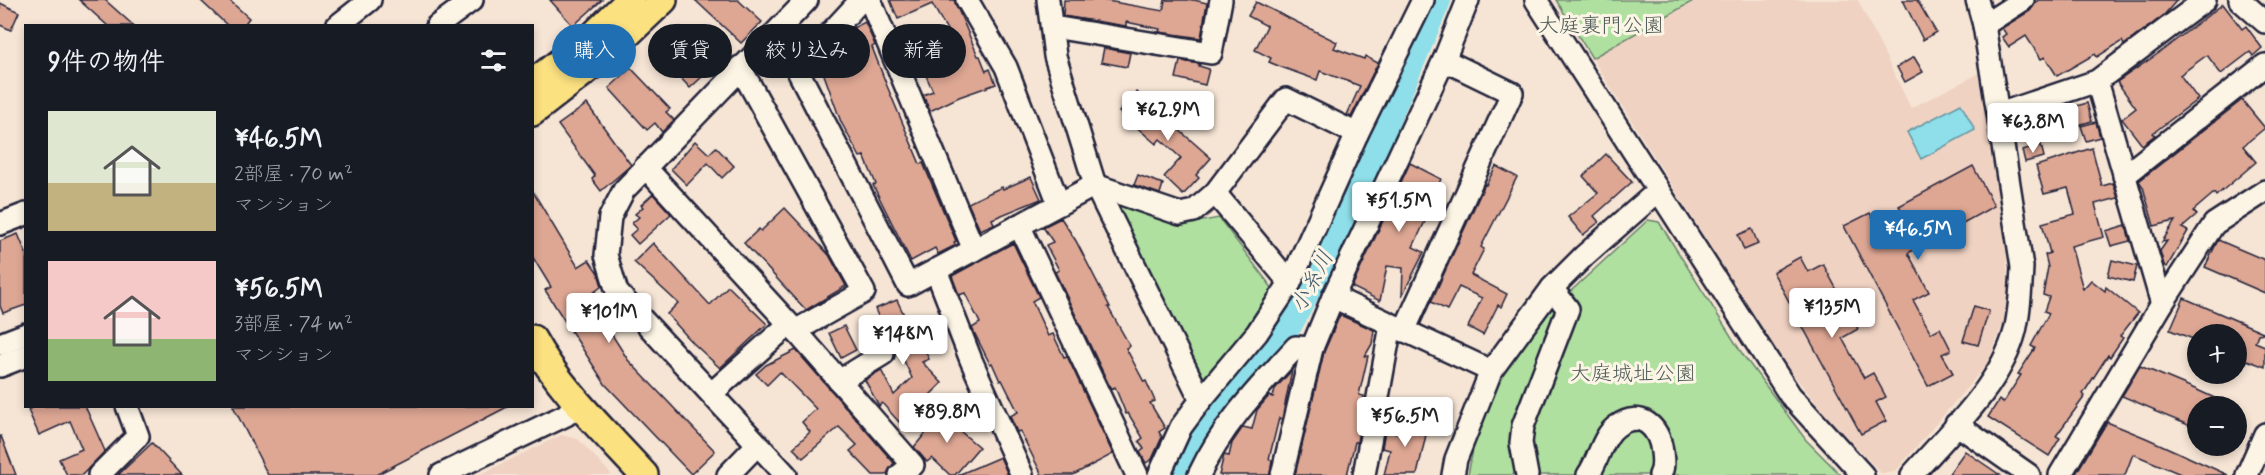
<!DOCTYPE html>
<html lang="ja">
<meta charset="utf-8">
<style>
body{margin:0;font-family:Mynerve,"Klee One",sans-serif;background:#242831;color:#f1f3f6;height:100vh;display:flex;flex-direction:column;font-size:22px;white-space:nowrap}
*{box-sizing:border-box;margin:0}
p{font-size:20px;color:#9ea1a6}
.icon{flex:none;width:33px;height:33px;fill:none;stroke:currentColor;stroke-width:2;stroke-linecap:round;stroke-linejoin:round}
.map{position:relative;flex:1;overflow:hidden}
.panel{position:absolute;left:24px;top:24px;width:510px;height:384px;display:flex;flex-direction:column;background:#171b24;border-radius:0px;box-shadow:0 3px 9px #0003}
.panel>*{flex:none}
.guide{position:absolute;left:552px;top:24px;width:570px;height:54px;display:flex;gap:12px}
.buttons{position:absolute;left:2187px;top:324px;display:grid;gap:12px}
.buttons a{display:grid;place-items:center;width:60px;height:60px;border-radius:50%;background:#171b24;box-shadow:0 3px 9px #0003;font-size:30px}
.price{position:absolute;translate:-50% -51px;padding:0 14px;border-radius:6px;background:#fff;color:#222;font-size:20px;line-height:39px;filter:drop-shadow(0 2px 3px #0008)}
.price::after{content:'';position:absolute;left:50%;top:36px;width:18px;height:14px;margin-left:-9px;background:inherit;clip-path:polygon(0 0,100% 0,50% 100%)}
.price.on{background:#1f6fb2;color:#fff}
ul{padding:0;list-style:none}
li{display:flex;align-items:center;gap:18px;height:150px;padding:0 24px}
li span{display:grid;place-items:center;flex:none;width:168px;height:120px;border-radius:0px;color:#555}
li>.icon{margin-inline-start:auto}
span .icon{width:72px;height:72px;fill:#fffc;stroke-width:1}
li b{font-size:26px}
h2{display:flex;justify-content:space-between;align-items:center;height:72px;padding:0 24px;font-size:26px}
.tag{padding:0 21px;border-radius:27px;background:#171b24;box-shadow:0 3px 9px #0003;font-size:21px;line-height:54px}
.tag.on{background:#1f6fb2;color:#fff}
.map>svg:first-child{display:block}
</style>
<div class="map">
<svg width="2265" height="475" viewBox="0 0 2265 475">
<rect width="100%" height="100%" fill="#f6e5d5"/>
<filter id="ink" filterUnits="userSpaceOnUse"><feTurbulence type="fractalNoise" baseFrequency=".0167" numOctaves="2"/><feDisplacementMap in="SourceGraphic" scale="12" xChannelSelector="R" yChannelSelector="G"/><feConvolveMatrix kernelMatrix="1 2 1 2 8 2 1 2 1" color-interpolation-filters="sRGB"/></filter>
<g filter="url(#ink)">
<!-- built -->
<g fill="#efd2c2">
<polygon points="1697,0 1858,0 1911,108 1978,74 2006,252 2008,284 2003,323 1988,363 1895,472 1881,473 1829,418 1786,366 1592,58"/>
<polygon points="561,435 578,439 612,475 479,475"/>
</g>
<!-- green -->
<g fill="#b0e0a0" stroke="#69816e" stroke-width="1.5">
<polygon points="1556,0 1695,0 1592,58"/>
<polygon points="1118,203 1181,225 1219,218 1276,293 1211,381 1204,378 1113,208"/>
<polygon points="1648,220 1659,222 1743,355 1806,440 1841,475 1468,475 1474,444 1504,371 1547,313"/>
</g>
<!-- water -->
<polygon fill="#8edfe9" stroke="#6393a3" stroke-width="1.5" points="1961,104 1975,130 1921,159 1907,132"/>
<g fill="none" stroke-linecap="round" stroke-linejoin="round">
<!-- river -->
<polyline stroke="#8edfe9" stroke-width="28" points="1179,475 1203,427 1257,364 1290,322 1343,221 1437,0"/>
</g>
<!-- building -->
<g fill="#dea794" stroke="#22223b" stroke-width="1.5">
<polygon points="79,0 105,0 134,26 108,26"/>
<polygon points="200,0 229,0 249,18 243,26 228,26"/>
<polygon points="550,0 602,0 573,26"/>
<polygon points="695,0 738,0 762,22 741,43"/>
<polygon points="890,0 954,0 978,56 980,56 986,71 990,69 996,84 959,97 930,111 923,95 933,91 923,69 921,70 911,46 947,30 932,4 898,19"/>
<polygon points="1064,0 1102,0 1163,11 1165,0 1194,0 1207,3 1201,38 1159,32 1160,29 1126,22 1126,26 1063,16"/>
<polygon points="1903,0 1917,0 1936,32 1923,40"/>
<polygon points="2038,0 2177,0 2164,15 2124,45 2122,41 2097,57 2095,54 2057,76 2045,57 2041,59 2026,36 2009,47 2002,37 2006,34 2002,28 2030,11"/>
<polygon points="1256,2 1337,42 1334,48 1364,59 1365,56 1378,63 1351,117 1347,115 1360,86 1320,71 1317,80 1281,67 1269,62 1271,58 1255,50 1267,26 1248,16"/>
<polygon points="0,3 19,12 11,30 0,25"/>
<polygon points="2223,4 2242,29 2246,26 2262,48 2253,56 2250,52 2221,74 2207,55 2180,75 2198,99 2153,133 2155,135 2142,145 2122,119 2136,108 2117,82 2159,53"/>
<polygon points="865,22 875,45 872,47 887,86 920,164 923,163 956,241 954,242 956,245 938,254 935,248 911,261 873,185 876,184 864,156 860,157 841,122 822,69 818,71 816,67 832,50 843,45 841,41 844,37 855,32 853,28"/>
<polygon points="680,27 715,65 690,88 655,50"/>
<polygon points="1104,48 1130,53 1127,67 1101,62"/>
<polygon points="1914,57 1923,72 1905,82 1897,67"/>
<polygon points="1180,61 1200,64 1199,66 1209,69 1205,85 1176,78"/>
<polygon points="631,68 670,109 666,112 674,120 662,132 655,123 647,130 609,88"/>
<polygon points="1136,92 1211,158 1196,175 1199,178 1183,195 1164,177 1181,158 1160,139 1156,144 1119,112"/>
<polygon points="2242,100 2265,128 2243,146 2256,162 2216,196 2214,193 2193,211 2197,215 2182,228 2188,231 2167,267 2164,265 2160,251 2167,241 2162,242 2175,221 2154,226 2143,187 2139,181"/>
<polygon points="2087,103 2092,121 2075,126 2070,108"/>
<polygon points="587,104 631,165 601,191 592,179 595,176 558,125"/>
<polygon points="2096,122 2100,137 2086,141 2081,126"/>
<polygon points="695,141 709,154 716,147 734,166 722,178 708,163 687,185 671,169"/>
<polygon points="2041,145 2044,157 2025,162 2022,150"/>
<polygon points="2092,148 2102,186 2113,183 2118,198 2095,204 2104,237 2071,246 2083,289 2091,280 2105,291 2106,287 2138,313 2120,336 2123,338 2110,357 2108,355 2083,394 2085,396 2056,436 2060,438 2049,456 1988,417 1999,400 2003,403 2021,375 2018,374 2035,348 2031,346 2049,313 2044,311 2049,297 2043,295 2048,267 2045,255 2050,253 2042,223 2075,214 2068,188 2044,194 2036,166"/>
<polygon points="1606,154 1632,182 1594,216 1599,222 1583,235 1568,217 1598,193 1583,176"/>
<polygon points="1410,163 1441,179 1425,214 1428,215 1413,247 1424,252 1402,296 1403,268 1387,266 1380,301 1352,287"/>
<polygon points="1496,166 1517,177 1481,247 1484,249 1471,275 1507,294 1501,307 1498,305 1483,335 1468,327 1482,298 1459,287 1447,310 1431,302 1485,184 1486,185"/>
<polygon points="1973,166 1994,206 1908,253 1929,292 1913,300 1931,333 1940,328 1951,350 1942,354 1953,373 1928,386 1844,226 1870,213 1884,240 1911,226 1899,206"/>
<polygon points="1138,175 1163,184 1160,194 1134,185"/>
<polygon points="1031,177 1041,199 992,219 994,224 980,230 968,203 987,194 1002,187 1003,189"/>
<polygon points="532,190 578,267 589,260 598,273 602,286 588,297 628,360 715,451 691,474 605,384 545,290 551,287 532,256"/>
<polygon points="653,194 671,214 638,244 630,235 637,229 632,223 639,217 635,214 643,207 641,205"/>
<polygon points="785,208 829,255 846,286 806,310 744,243 759,229 761,231"/>
<polygon points="1061,218 1076,241 1110,307 1108,307 1130,346 1126,348 1144,382 1146,381 1155,401 1150,403 1165,428 1159,432 1162,437 1152,459 1146,463 1140,452 1144,449 1139,441 1143,438 1128,413 1126,414 1115,387 1111,389 1055,272 1059,270 1046,245 1053,242 1043,227"/>
<polygon points="2126,225 2130,241 2111,246 2106,231"/>
<polygon points="1752,229 1758,244 1744,250 1738,235"/>
<polygon points="18,234 26,253 26,305 3,313 0,306 0,241"/>
<polygon points="2218,240 2265,260 2265,293 2205,267"/>
<polygon points="653,243 710,305 728,286 767,324 720,368 693,343 667,314 678,303 634,262"/>
<polygon points="1013,243 1039,297 1032,301 1048,336 1053,334 1064,357 1067,356 1113,454 1073,475 1042,475 1020,431 1017,432 1010,416 1018,412 1002,380 1000,381 992,363 990,364 972,328 980,323 965,293 959,295 952,276"/>
<polygon points="1800,257 1808,272 1823,264 1858,329 1842,338 1864,378 1873,373 1886,397 1876,402 1886,421 1861,434 1773,272"/>
<polygon points="2112,260 2137,266 2133,282 2108,276"/>
<polygon points="2184,298 2265,333 2258,334 2255,342 2265,346 2265,367 2247,360 2246,363 2236,358 2236,334 2198,334 2198,341 2170,330"/>
<polygon points="897,300 913,334 917,332 929,359 922,362 942,383 916,409 914,408 899,422 882,403 879,406 865,380 881,370 894,395 912,378 892,335 887,337 875,309"/>
<polygon points="1974,306 1989,311 1978,345 1963,341"/>
<polygon points="1340,315 1374,330 1372,344 1365,356 1368,356 1359,395 1364,396 1358,424 1360,424 1357,442 1355,442 1347,475 1295,475 1324,352"/>
<polygon points="844,326 856,350 841,358 829,333"/>
<polygon points="796,350 894,463 886,475 873,475 850,451 857,445 839,427 803,458 793,448 810,432 802,422 816,409 780,372 767,385 756,374 766,365"/>
<polygon points="2140,366 2195,389 2232,406 2198,406 2198,429 2154,411 2155,410 2122,396"/>
<polygon points="1292,370 1282,419 1279,418 1269,459 1272,460 1270,475 1219,475 1224,455 1229,456 1232,443 1243,427 1252,429 1257,410 1269,396 1273,397 1275,389"/>
<polygon points="35,406 85,406 105,451 82,475 67,475 59,459 82,449 70,421 39,435 28,410"/>
<polygon points="233,406 509,406 376,475 268,475"/>
<polygon points="952,410 967,425 960,431 979,447 955,475 950,475 932,458 927,462 914,447 935,422 937,425"/>
<polygon points="1398,418 1428,426 1417,475 1384,475 1390,450 1382,448 1385,430 1395,433"/>
<polygon points="2107,422 2146,438 2228,475 2183,475 2133,454 2125,475 2075,475"/>
<polygon points="0,436 1,436 16,475 0,475"/>
<polygon points="152,443 182,475 118,475"/>
<polygon points="1965,451 2000,475 1948,475"/>
<polygon points="1000,457 1008,475 958,475"/>
</g>
<g fill="none" stroke-linecap="round" stroke-linejoin="round">
<defs>
<g id="minor">
<polyline points="861,0 797,69 908,285 1095,185 1180,214 1194,211 1215,193 1286,99 1357,134"/>
<polyline points="870,0 974,250"/>
<polyline points="967,0 1006,67 1059,204"/>
<polyline points="1048,0 1055,56 1095,185 1201,400"/>
<polyline points="1536,0 1790,395 1863,475"/>
<polyline points="2240,0 2265,22"/>
<polyline points="1984,25 2023,0"/>
<polyline points="337,26 370,0"/>
<polyline points="437,26 472,0"/>
<polyline points="1053,27 1211,53 1221,0"/>
<polyline points="1444,60 1468,0"/>
<polyline points="740,67 864,292 795,331"/>
<polyline points="2097,81 2162,304"/>
<polyline points="1999,114 2097,81 2205,0"/>
<polyline points="645,167 802,338 913,465 900,475"/>
<polyline points="2124,176 2265,65"/>
<polyline points="1215,193 1290,283"/>
<polyline points="0,224 26,214"/>
<polyline points="1019,225 1137,475"/>
<polyline points="936,270 971,360 1022,475"/>
<polyline points="1333,297 1491,371"/>
<polyline points="0,344 26,334"/>
<polyline points="0,366 26,356"/>
<polyline points="839,381 883,354"/>
<polyline points="712,393 788,325"/>
<polyline points="1956,424 2029,475"/>
<polyline points="99,475 138,436 127,406"/>
<polyline points="441,475 566,415 577,402"/>
<polyline points="728,475 757,445"/>
<polyline points="786,475 617,292 606,255 610,217 624,190 807,0"/>
<polyline points="1159,475 1181,427 1201,400 1257,333 1290,283 1357,134 1423,0"/>
<path d="M1199 475C1222 425 1259 387 1296 347L1312 348 1333 297 1444 60 1512 93 1404 331"/>
<polyline points="1282,475 1312,348"/>
<polyline points="1364,475 1391,325"/>
<polyline points="1453,475 1456,459 1491,371 1552,288 1584,256 1658,191"/>
<polyline points="1527,475 1521,443 1523,426 1568,309 1552,288"/>
<path d="M1588 475C1599 460 1602 436 1617 426 1641 409 1659 427 1662 452 1663 460 1664 468 1660 475"/>
<path d="M1912 475C1948 434 2001 385 2015 331 2020 310 2021 288 2022 267L1984 25 1977 0"/>
<polyline points="2060,475 2162,304 2214,224 2265,191"/>
<polyline points="2247,475 2265,434"/>
</g>
<g id="major">
<polyline points="532,84 588,41 630,0"/>
<polyline points="532,112 604,56 663,0"/>
<path d="M532 339C560 390 605 432 644 475"/>
</g>
</defs>
<!-- minor casing -->
<use href="#minor" stroke="#22223b" stroke-width="26"/>
<!-- major casing -->
<use href="#major" stroke="#22223b" stroke-width="32"/>
<!-- minor -->
<use href="#minor" stroke="#fcf5e5" stroke-width="21"/>
<!-- major -->
<use href="#major" stroke="#fbe180" stroke-width="27"/>
</g>
</g>
<g text-anchor="middle" stroke-width="6" stroke-linejoin="round" paint-order="stroke">
<!-- park labels -->
<g font-size="21" fill="#4d5b59" stroke="#fcf5e5">
<text x="1601" y="32">大庭裏門公園</text>
<text x="1633" y="380">大庭城址公園</text>
</g>
<!-- water labels -->
<g font-size="22" font-style="italic" fill="#425b6f" stroke="#fcf5e5">
<text transform="translate(1311 281) rotate(-62)" y="8">小糸川</text>
</g>
</g>
</svg>
<div class="buttons">
<a>+</a>
<a>−</a>
</div>
<b class="price" style="left:1168px;top:142px">¥62.9M</b>
<b class="price" style="left:2033px;top:154px">¥63.8M</b>
<b class="price" style="left:1399px;top:233px">¥51.5M</b>
<b class="price on" style="left:1918px;top:261px">¥46.5M</b>
<b class="price" style="left:1832px;top:339px">¥135M</b>
<b class="price" style="left:609px;top:344px">¥101M</b>
<b class="price" style="left:903px;top:366px">¥148M</b>
<b class="price" style="left:947px;top:444px">¥89.8M</b>
<b class="price" style="left:1405px;top:448px">¥56.5M</b>
<div class="guide">
<a class="tag on">購入</a>
<a class="tag">賃貸</a>
<a class="tag">絞り込み</a>
<a class="tag">新着</a>
</div>
<section class="panel">
<h2>9件の物件<svg class="icon" aria-label="filters" viewBox="0 0 24 24"><path d="M4 7h16M4 17h16"/><circle cx="9" cy="7" r="2"/><circle cx="15" cy="17" r="2"/></svg></h2>
<ul>
<li><span style="background:linear-gradient(#dfe7d0 60%,#c2b280 0)"><svg class="icon" aria-label="home" viewBox="0 0 24 24"><path d="M3 11l9-7 9 7M6 9v11h12V9"/></svg></span><div><b>¥46.5M</b><p>2部屋 · 70 m²</p><p>マンション</p></div></li>
<li><span style="background:linear-gradient(#f6c9c9 65%,#8fb573 0)"><svg class="icon" aria-label="home" viewBox="0 0 24 24"><path d="M3 11l9-7 9 7M6 9v11h12V9"/></svg></span><div><b>¥56.5M</b><p>3部屋 · 74 m²</p><p>マンション</p></div></li>
</ul>
</section>
</div>
